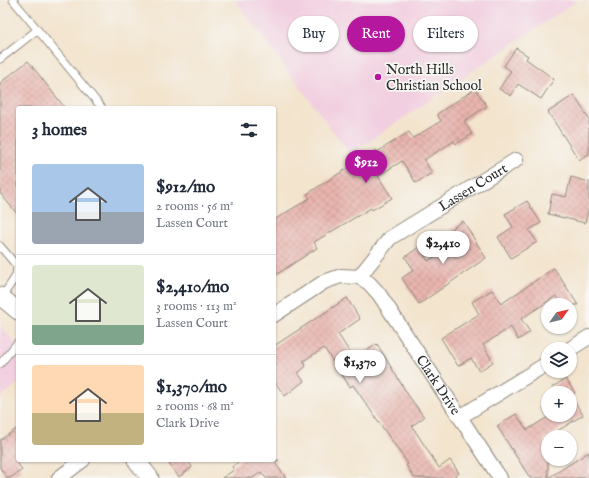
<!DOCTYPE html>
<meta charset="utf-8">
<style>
body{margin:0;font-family:"IM FELL English",serif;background:#f2f2f3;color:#1f2937;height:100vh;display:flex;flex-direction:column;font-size:15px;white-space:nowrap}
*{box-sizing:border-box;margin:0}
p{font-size:13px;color:#747a83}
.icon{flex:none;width:22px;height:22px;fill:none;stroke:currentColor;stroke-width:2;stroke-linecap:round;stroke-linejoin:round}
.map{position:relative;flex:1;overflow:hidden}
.drawer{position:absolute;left:16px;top:106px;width:260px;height:356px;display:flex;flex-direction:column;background:#fff;border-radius:4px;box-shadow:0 1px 3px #0004}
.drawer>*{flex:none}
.guide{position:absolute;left:288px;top:16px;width:241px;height:36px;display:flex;gap:8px}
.needle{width:26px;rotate:56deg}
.tools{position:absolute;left:541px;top:298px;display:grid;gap:8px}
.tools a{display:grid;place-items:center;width:36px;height:36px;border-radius:50%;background:#fff;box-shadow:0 1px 3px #0004;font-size:20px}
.price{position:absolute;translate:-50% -34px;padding:0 9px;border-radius:14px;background:#fff;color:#222;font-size:13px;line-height:26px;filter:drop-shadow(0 1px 2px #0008)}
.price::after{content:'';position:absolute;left:50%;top:24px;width:12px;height:9px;margin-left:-6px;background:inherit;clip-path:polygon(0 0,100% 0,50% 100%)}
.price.current{background:#b5179e;color:#fff}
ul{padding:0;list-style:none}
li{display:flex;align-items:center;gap:12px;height:100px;padding:0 16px}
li+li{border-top:1px solid #e0e1e3}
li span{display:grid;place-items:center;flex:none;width:112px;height:80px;border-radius:4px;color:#555}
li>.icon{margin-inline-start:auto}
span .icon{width:48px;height:48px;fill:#fffc;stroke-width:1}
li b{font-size:17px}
h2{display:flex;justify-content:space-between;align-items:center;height:48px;padding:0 16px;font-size:17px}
.pill{padding:0 14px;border-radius:18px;background:#fff;box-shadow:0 1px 3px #0004;font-size:14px;line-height:36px}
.pill.current{background:#b5179e;color:#fff}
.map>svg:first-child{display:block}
</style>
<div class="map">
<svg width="589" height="478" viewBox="0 0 589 478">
<defs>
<pattern id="building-cross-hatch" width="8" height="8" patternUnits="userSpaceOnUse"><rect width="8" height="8" fill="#e9b5af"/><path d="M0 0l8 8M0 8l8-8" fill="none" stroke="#c89c97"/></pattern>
</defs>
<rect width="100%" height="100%" fill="#f6f6f2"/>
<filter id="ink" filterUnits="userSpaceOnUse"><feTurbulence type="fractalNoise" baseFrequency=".025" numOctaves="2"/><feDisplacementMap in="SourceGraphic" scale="8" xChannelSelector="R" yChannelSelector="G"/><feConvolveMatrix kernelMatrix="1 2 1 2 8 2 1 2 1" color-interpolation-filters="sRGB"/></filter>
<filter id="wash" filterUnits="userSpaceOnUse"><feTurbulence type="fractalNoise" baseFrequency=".012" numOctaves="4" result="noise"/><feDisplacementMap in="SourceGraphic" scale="16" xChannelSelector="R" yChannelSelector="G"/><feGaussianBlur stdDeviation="0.9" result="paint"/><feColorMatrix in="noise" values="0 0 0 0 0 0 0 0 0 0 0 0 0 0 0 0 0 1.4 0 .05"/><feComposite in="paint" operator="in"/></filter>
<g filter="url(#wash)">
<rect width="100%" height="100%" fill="#f3e4ce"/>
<!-- built -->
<g fill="#f2cfe0">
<polygon points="235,0 578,0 350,154"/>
<polygon points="0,326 18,346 18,383 0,398"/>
</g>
<g id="blocks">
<!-- building -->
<g fill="url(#building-cross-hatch)">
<polygon points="516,48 528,56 526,59 554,79 541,99 518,84 511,96 499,89 511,71 504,66"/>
<polygon points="28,61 65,108 18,108 18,215 0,193 0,83"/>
<polygon points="475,89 487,106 464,121 472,134 456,144 454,141 424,160 432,173 416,183 402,161 378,176 392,198 372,210 371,208 314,242 317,248 274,276 274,220 310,198 307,194 376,150 377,152 409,132 413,138 441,121 437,114"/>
<polygon points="574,95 589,119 589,154 579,160 548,112"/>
<polygon points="571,177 589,182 589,207 585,223 548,214 552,194 566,197"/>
<polygon points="527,201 541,223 529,230 537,242 511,258 498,237 513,227 505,214"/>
<polygon points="463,221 486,258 419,304 402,278 414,270 405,257 419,247 428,261 459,241 451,229"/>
<polygon points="554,268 578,305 562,305 556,296 521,319 530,332 518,340 511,327 483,345 493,362 479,371 471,358 458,366 441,338 479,314 472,302 492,290 501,304"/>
<polygon points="347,298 360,319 338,334 354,359 377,344 408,395 424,417 412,426 439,468 450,460 459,473 452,478 414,478 406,465 408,464 353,385 350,387 324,348 303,361 306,366 298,373 304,381 285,396 274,381 274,346"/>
<polygon points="566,379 575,393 571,396 583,415 543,440 548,447 548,478 530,478 497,426 516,414 527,430 548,417 543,409 548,406 548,415 570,415 570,393 555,393 552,387"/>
<polygon points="18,428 18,464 22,470 10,478 7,478 0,468 0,440"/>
<polygon points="589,452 589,478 548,478"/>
<polygon points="166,460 187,460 192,467 179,477"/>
<polygon points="241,460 279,460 275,463 286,478 266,478 261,472 253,478 222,478 234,470 232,467"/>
</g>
</g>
</g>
<g filter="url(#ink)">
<use href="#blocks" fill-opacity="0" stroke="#8f887c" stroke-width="1"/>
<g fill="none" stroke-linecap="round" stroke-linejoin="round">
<defs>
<g id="service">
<polyline points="13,0 102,108"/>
<polyline points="0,59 37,30"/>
<polyline points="0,246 17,266 16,276 2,297"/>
<polyline points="0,364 18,342"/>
</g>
<g id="minor">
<path id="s1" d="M359 277 369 283 379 294 500 478"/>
<path id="s2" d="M359 277 390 238 516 160"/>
<polyline points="274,315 324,282 341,276 359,277"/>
<polyline points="570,349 589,337"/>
<polyline points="460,417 548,363"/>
<polyline points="59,478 83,460"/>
</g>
<g id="tertiary">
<polyline points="0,296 18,311"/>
<polyline points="136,460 150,478"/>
</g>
</defs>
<!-- service casing -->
<use href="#service" stroke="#8f887c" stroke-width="9"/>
<!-- minor casing -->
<use href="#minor" stroke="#8f887c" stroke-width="16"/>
<!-- tertiary casing -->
<use href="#tertiary" stroke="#8f887c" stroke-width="19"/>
<!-- service -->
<use href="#service" stroke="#fff" stroke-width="7"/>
<!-- minor -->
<use href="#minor" stroke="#fff" stroke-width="14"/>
<!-- tertiary -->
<use href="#tertiary" stroke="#fff" stroke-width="17"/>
</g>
</g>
<!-- markers -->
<circle fill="#b5179e" stroke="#f6f6f2" stroke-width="1.5" cx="378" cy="77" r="4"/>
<g text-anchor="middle" stroke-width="3.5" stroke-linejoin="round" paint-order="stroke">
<!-- poi labels -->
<g font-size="14" fill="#2b2b2b" stroke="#f6f6f2" text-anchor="start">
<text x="386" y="74">North Hills<tspan x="386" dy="16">Christian School</tspan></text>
</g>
<!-- street labels -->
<g font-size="14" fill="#2b2b2b" stroke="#f6f6f2">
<text dy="5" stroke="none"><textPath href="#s2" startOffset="147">Lassen Court</textPath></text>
<text dy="5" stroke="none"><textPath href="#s1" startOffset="135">Clark Drive</textPath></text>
</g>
</g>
</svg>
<div class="tools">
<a><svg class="needle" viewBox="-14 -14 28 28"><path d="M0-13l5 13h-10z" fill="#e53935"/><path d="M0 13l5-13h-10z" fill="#747a83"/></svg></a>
<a><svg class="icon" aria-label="layers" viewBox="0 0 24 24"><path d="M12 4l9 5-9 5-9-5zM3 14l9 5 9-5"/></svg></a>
<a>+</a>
<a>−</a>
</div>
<b class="price current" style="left:366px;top:184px">$912</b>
<b class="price" style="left:443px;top:265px">$2,410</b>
<b class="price" style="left:360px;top:384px">$1,370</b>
<div class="guide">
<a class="pill">Buy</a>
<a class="pill current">Rent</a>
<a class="pill">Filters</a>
</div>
<section class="drawer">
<h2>3 homes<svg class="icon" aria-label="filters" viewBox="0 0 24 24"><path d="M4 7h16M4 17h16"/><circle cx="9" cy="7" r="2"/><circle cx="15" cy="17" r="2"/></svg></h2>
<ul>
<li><span style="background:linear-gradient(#a9c7e8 60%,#9aa5b1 0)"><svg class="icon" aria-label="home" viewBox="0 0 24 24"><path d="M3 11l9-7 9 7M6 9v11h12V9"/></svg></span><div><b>$912/mo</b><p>2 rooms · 56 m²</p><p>Lassen Court</p></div></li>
<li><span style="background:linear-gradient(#dfe7d0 75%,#7fa58c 0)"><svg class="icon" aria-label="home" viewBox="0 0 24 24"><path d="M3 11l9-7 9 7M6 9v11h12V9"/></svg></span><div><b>$2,410/mo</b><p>3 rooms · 113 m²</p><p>Lassen Court</p></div></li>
<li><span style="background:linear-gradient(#ffd9b3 60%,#c2b280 0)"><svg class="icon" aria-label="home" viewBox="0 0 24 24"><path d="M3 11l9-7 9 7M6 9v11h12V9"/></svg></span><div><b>$1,370/mo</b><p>2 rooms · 68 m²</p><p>Clark Drive</p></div></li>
</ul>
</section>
</div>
